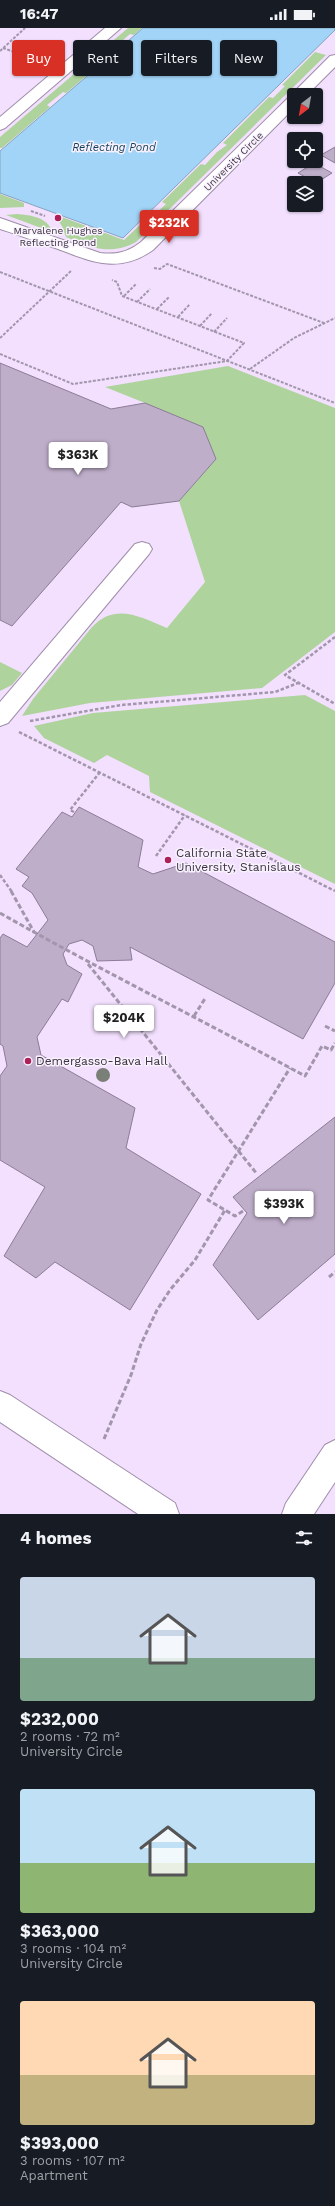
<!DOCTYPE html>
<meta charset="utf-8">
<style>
body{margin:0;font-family:"Work Sans",sans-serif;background:#20242c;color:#f1f3f6;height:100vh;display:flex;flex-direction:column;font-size:15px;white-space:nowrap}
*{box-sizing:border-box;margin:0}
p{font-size:13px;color:#9ea1a6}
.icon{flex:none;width:22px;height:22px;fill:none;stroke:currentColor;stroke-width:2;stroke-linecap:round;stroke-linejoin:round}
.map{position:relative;height:1486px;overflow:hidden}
.side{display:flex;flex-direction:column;background:#171b24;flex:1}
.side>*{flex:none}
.guide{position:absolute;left:12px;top:12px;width:311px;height:36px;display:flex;gap:8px}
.needle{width:26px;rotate:211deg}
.tools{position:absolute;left:287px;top:60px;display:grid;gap:8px}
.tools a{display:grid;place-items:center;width:36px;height:36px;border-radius:4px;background:#171b24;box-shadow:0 1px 3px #0004;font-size:20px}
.price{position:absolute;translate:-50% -34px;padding:0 9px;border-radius:4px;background:#fff;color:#222;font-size:13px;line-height:26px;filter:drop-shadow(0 1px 2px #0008)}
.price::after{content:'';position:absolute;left:50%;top:24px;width:12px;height:9px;margin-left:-6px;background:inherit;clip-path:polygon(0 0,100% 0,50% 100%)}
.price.on{background:#d93025;color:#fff}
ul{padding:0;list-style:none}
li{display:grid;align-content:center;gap:8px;height:212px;padding:0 20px}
li span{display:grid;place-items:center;height:124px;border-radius:4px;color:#555}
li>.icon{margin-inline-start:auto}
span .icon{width:72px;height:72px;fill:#fffc;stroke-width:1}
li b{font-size:17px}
h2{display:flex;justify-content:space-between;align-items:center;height:48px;padding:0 20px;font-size:17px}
.chip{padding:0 14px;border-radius:4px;background:#171b24;box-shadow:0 1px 3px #0004;font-size:14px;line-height:36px}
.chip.on{background:#d93025;color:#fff}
.status{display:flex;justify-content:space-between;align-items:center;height:28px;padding:0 20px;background:#171b24;direction:ltr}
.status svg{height:11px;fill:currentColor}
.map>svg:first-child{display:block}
</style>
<div class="status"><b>16:47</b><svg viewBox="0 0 49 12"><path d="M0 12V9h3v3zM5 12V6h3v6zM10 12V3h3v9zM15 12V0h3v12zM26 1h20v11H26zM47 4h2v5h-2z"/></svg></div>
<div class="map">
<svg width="335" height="1486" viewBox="0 0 335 1486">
<rect width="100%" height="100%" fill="#f2e0fe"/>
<!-- green -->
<g fill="#aed39d">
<polygon points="128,0 142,0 134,7 130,6 115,19 118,21 66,65 63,64 47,77 50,79 2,120 0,120 0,109"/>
<path d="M315 24 326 27 136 214C122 222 108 223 92 219L95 216 83 212 80 215 66 209 62 198 57 191 62 189 124 212 143 194 146 195 166 176 162 174 201 136 205 137 217 124 227 117 223 115 269 69 273 70 285 58 282 57Z"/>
<polygon points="0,166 24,175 24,179 0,180"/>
<path d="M17 186C30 187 48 189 52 204L6 187Z"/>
<path d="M228 338 335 380V604L262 660 90 675 22 688 33 671 92 599C115 574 141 589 167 600L205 554 179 473 216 431 145 375 105 359Z"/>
<polygon points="0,634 22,645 12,657 0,663"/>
<polygon points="305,667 335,683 335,856 150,764 149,748 107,727 94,735 44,710 34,698 93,685"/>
</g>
<!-- water -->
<polygon fill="#a2d4f7" stroke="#83a4c0" points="143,0 335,0 335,2 123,210 0,165 0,123"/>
<!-- building -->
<g fill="#bfaeca" stroke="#8c7c96">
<polygon points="335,119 335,135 321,127"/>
<polygon points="314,135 332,145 316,155 298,145"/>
<polygon points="0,335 111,381 145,375 203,399 216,431 179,473 132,479 121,474 12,598 0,592"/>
<polygon points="79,779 143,812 138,839 153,846 186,835 335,914 335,955 303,1011 130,919 132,932 97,933 93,918 82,912 69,916 63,926 67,937 82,946 68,974 62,971 37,1009 41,1027 135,1080 126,1120 201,1166 130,1282 55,1234 36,1250 4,1228 45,1159 0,1132 0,1048 7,1038 3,1018 0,1016 0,910 3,906 27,919 48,892 32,865 22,858 29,849 16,841 62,784 72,789"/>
<polygon points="335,1089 335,1226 258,1292 213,1237 247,1185 233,1169"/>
</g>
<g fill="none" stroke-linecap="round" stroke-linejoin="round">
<defs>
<g id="minor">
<polygon points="105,0 121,0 5,100 0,102 0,89"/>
<path d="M335 27V39L307 67H294V80L153 222C119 246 92 234 58 221 38 214 19 207 0 201V190L100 225C117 227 128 224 141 214L289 69 292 68 294 64 330 28Z"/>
<polygon points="142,514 149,516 152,521 149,526 8,695 0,698 0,674 135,516"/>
<polygon points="0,1363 10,1367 175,1475 179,1486 138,1486 0,1394"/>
<polygon points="335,1412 335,1454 314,1486 282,1486 286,1475 325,1417"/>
</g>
</defs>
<!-- minor casing -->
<use href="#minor" stroke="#9e8da8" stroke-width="2"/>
<!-- path-far2 -->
<g stroke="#a396ac" stroke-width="2" stroke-dasharray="3 1.5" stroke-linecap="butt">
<polyline points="3,20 42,34"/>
<polyline points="0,23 25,0"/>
<polyline points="31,183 45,188"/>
<polyline points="154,240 160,241 167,236 324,295"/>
<polyline points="0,244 335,375"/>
<polyline points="124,268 136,256"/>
<polyline points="137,274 150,261"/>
<polyline points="157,281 169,269"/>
<polyline points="178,289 190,276"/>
<polyline points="200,298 212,285"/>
<polyline points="214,304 227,290"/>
<polyline points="0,310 71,243"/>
<polyline points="0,326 73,356 227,333 244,315 122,268 117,254 112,252"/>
<polyline points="250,341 294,310 335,290"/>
</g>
<!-- path-far1 -->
<g stroke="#a396ac" stroke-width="2.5" stroke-dasharray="3.5 2" stroke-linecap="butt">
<polyline points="335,609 285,647 335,676"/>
<polyline points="30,693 121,677 275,664 298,655"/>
<polyline points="19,704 335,863"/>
<polyline points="74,784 70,782 100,744"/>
<polyline points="156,828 185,787"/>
<polyline points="0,847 12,864"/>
</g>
<!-- path -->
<g stroke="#a396ac" stroke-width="3" stroke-dasharray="5 2.5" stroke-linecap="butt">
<polyline points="11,863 34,904"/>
<path d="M0 885C100 942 204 993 305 1048L322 1018 331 1022 335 1015"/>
<polyline points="88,936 257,1146"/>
<polyline points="194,988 206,969"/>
<polyline points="325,998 335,1003"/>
<polyline points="243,1183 235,1188 208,1172 290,1040"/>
<polyline points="329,1249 335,1244"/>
<polyline points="104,1411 131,1347 141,1316 157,1282 170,1262 195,1232 225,1182"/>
</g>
<!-- minor -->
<use href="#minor" fill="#fff" fill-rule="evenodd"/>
</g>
<!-- trees -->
<circle fill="#7a8077" cx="103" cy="1047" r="7"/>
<!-- markers -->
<g fill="#ae2059" stroke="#f9f2fe" stroke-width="1.5">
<circle cx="58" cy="190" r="4"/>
<circle cx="168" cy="832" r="4"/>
<circle cx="28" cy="1033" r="4"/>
</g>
<g text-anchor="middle" stroke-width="3" stroke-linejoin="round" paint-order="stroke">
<!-- far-street labels -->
<g font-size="10" fill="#3a333f" stroke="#f9f2fe">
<text transform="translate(233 133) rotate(-45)" y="4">University Circle</text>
</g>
<!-- far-poi labels -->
<g font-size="10" fill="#3a333f" stroke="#f9f2fe">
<text x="58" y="206">Marvalene Hughes<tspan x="58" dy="12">Reflecting Pond</tspan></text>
</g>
<!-- far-water labels -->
<g font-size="11" font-style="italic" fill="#0c3e5b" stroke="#f9f2fe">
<text x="114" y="123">Reflecting Pond</text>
</g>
<!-- poi labels -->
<g font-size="12" fill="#3a333f" stroke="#f9f2fe" text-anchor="start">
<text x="176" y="829">California State<tspan x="176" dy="14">University, Stanislaus</tspan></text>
<text x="36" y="1037">Demergasso-Bava Hall</text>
</g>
</g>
</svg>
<div class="tools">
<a><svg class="needle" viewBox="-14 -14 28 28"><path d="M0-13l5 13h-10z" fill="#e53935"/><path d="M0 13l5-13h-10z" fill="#9ea1a6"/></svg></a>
<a><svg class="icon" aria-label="locate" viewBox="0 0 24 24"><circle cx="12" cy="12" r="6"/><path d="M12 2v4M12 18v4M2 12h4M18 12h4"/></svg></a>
<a><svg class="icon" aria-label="layers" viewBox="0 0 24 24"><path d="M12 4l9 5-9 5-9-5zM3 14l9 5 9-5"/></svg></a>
</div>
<b class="price on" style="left:169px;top:216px">$232K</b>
<b class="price" style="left:78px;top:448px">$363K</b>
<b class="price" style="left:124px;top:1011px">$204K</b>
<b class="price" style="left:284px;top:1197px">$393K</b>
<div class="guide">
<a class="chip on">Buy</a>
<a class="chip">Rent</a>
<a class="chip">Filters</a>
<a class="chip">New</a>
</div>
</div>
<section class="side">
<h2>4 homes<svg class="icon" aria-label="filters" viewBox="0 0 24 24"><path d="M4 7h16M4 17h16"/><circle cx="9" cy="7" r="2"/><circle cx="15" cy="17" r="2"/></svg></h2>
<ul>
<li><span style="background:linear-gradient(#c9d6e8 65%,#7fa58c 0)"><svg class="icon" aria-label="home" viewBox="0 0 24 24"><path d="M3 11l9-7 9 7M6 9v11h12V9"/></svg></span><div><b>$232,000</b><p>2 rooms · 72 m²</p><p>University Circle</p></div></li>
<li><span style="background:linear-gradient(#bfe0f5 60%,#8fb573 0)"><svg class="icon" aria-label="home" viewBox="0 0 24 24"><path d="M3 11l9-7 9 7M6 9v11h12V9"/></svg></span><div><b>$363,000</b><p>3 rooms · 104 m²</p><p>University Circle</p></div></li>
<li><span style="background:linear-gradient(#ffd9b3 60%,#c2b280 0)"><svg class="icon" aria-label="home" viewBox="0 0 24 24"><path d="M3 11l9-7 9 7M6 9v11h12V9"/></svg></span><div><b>$393,000</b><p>3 rooms · 107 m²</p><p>Apartment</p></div></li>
</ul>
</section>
